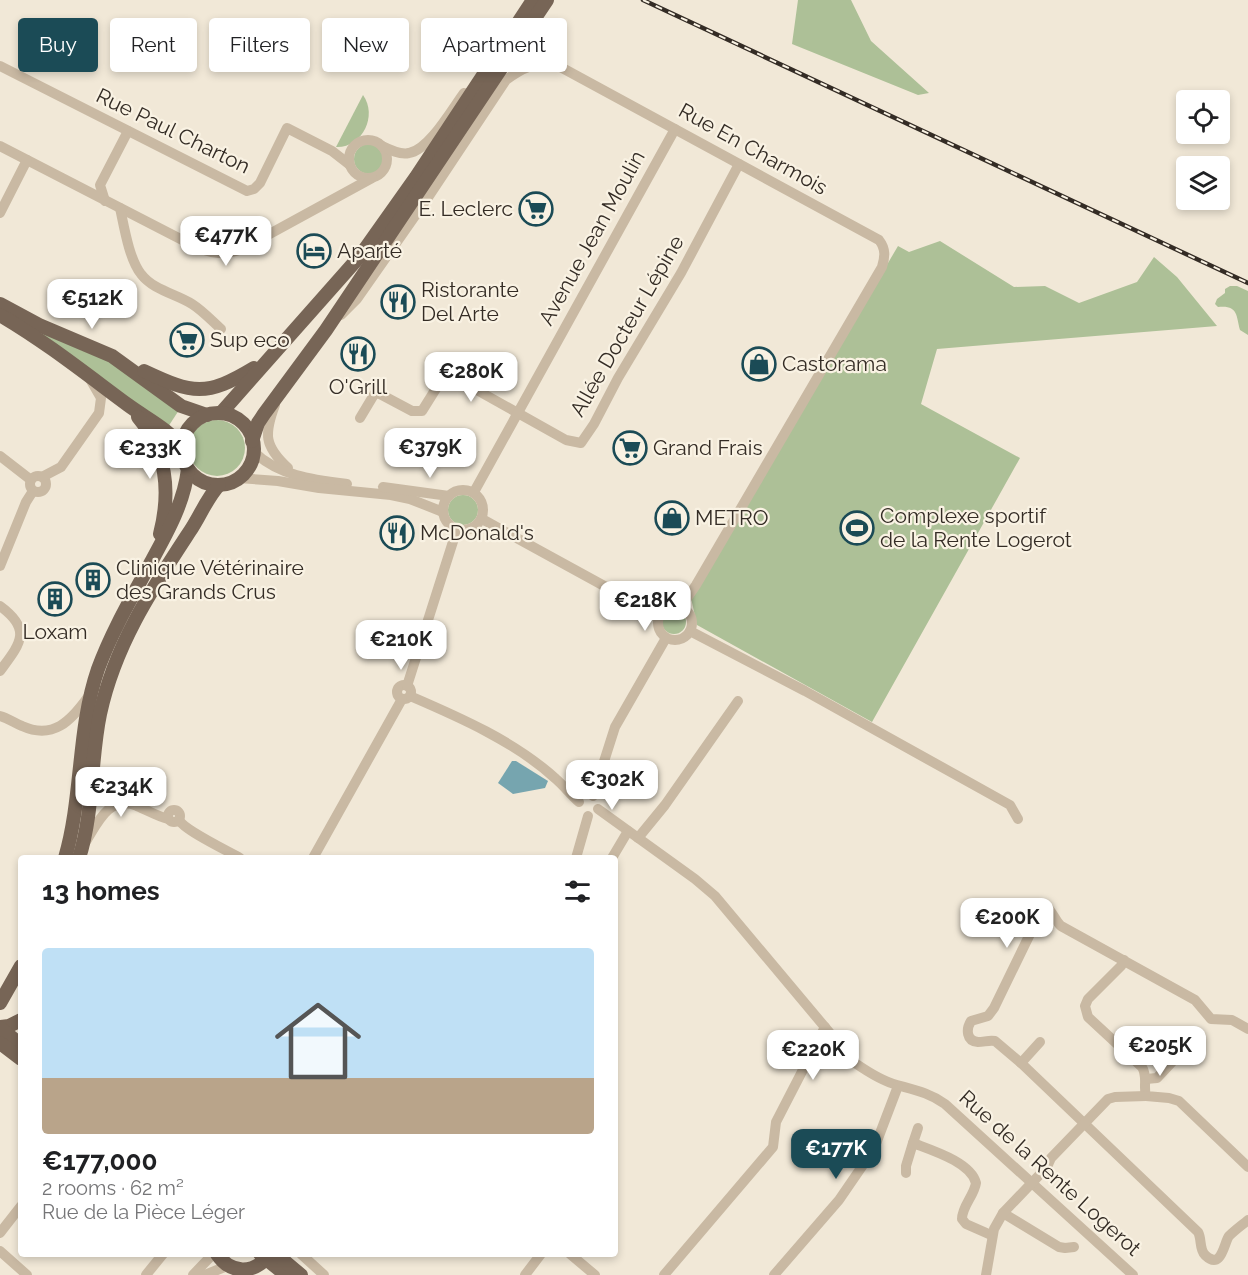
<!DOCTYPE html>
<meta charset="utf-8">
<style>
body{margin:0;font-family:Raleway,sans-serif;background:#f2f2f2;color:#202124;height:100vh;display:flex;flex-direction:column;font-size:22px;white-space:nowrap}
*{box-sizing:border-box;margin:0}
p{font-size:20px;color:#757577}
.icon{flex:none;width:33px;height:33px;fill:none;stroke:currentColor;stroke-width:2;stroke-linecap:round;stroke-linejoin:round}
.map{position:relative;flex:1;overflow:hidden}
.side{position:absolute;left:18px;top:855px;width:600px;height:402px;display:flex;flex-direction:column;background:#fff;border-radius:6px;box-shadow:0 3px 9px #0003}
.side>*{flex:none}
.banner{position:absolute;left:18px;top:18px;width:600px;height:54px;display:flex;gap:12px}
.fabs{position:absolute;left:1176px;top:90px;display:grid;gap:12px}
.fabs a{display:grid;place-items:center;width:54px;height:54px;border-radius:6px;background:#fff;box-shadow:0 3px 9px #0003;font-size:30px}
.price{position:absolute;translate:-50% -51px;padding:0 14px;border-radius:12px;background:#fff;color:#222;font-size:20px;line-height:39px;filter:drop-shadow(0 2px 3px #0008)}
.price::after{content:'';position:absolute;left:50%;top:36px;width:18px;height:14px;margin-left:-9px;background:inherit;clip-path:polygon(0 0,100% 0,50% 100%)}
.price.active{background:#1b4b56;color:#fff}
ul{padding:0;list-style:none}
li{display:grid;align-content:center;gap:12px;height:318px;padding:0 24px}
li+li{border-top:2px solid #e0e0e0}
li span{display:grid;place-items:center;height:186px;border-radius:6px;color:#555}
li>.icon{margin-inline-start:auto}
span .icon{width:108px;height:108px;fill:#fffc;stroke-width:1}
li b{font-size:26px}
h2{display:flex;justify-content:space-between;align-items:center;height:72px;padding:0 24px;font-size:26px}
.pill{padding:0 21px;border-radius:6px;background:#fff;box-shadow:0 3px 9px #0003;font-size:21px;line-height:54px}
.pill.active{background:#1b4b56;color:#fff}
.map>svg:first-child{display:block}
</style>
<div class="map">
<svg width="1248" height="1275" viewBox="0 0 1248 1275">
<rect width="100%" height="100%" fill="#f1e8d7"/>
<!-- green -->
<g fill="#adc097">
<polygon points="798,0 851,0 871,41 929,93 918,95 792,44"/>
<path d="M363 95C378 116 362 148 336 147Z"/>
<circle cx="369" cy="159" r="15"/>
<polygon points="940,241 1014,287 1045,286 1079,303 1137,282 1154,257 1177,277 1217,326 937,349 921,404 1020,458 872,722 697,625 691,598 898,246 909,252"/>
<path d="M1230 286H1237L1248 291V335L1240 330C1236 315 1238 305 1218 307L1215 304 1217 299 1225 293V289Z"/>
<polygon points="43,332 101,356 179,410 168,427 41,335"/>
<circle cx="217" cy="448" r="28"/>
<circle cx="463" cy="510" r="15"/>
<circle cx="674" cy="622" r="12"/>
</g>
<!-- water -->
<polygon fill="#76a5af" points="512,761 516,761 548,781 545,788 513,794 498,783"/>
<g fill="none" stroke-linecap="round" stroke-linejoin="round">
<!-- minor -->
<g stroke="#c9b9a3" stroke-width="10">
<polyline points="0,66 247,191 254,189 260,183 287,128 332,151 350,165"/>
<circle cx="368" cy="159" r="19"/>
<path d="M0 146 194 246C211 254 226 256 244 248L372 178"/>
<path d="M382 146C390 150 400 155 409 153 429 150 452 109 464 93"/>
<polyline points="105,201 100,185 128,131"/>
<path d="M120 208C124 226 129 259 141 274 153 290 176 294 192 304 203 311 212 321 221 329"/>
<polyline points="0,213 27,160"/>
<path d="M341 315 357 299 429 196 506 80C522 68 535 62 555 64L879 240C886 249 885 257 882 267L696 585 681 607"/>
<path d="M275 405C264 434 264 446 288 468"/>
<polyline points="360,418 375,393 380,394 412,411 422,411 447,371 450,375 566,440 581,443 594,424 618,378 681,273 739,164"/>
<path d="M253 451C278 476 314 480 347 484"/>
<polyline points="0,456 31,480"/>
<circle cx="38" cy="484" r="8"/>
<polyline points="42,477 61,467 99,413 101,398 90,379"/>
<polyline points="238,478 278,481 319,488 391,495 410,499 443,512"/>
<polyline points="383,487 449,496"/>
<circle cx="463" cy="510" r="20"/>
<polyline points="474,492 675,129"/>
<polyline points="482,519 659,616"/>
<polyline points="0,566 26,502 33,491"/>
<path d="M0 606C33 630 20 644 0 671"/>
<circle cx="675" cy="623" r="17"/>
<polyline points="690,631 805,691 1010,805 1018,819"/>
<circle cx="404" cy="692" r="7"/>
<polyline points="407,686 457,529"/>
<path d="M410 696C459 717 516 742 556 779 564 786 571 795 579 802"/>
<path d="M0 716C8 718 14 723 22 726 53 740 71 721 88 697"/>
<polyline points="593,796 615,727 666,638"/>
<path d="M598 809 695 879 715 896 855 1063C868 1072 882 1081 897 1085 915 1090 930 1093 945 1104L1133 1275"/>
<circle cx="174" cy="816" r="6"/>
<path d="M179 820C184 830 228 851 240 858"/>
<polyline points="638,838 665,805 738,701"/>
<path d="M85 843C97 824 109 794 137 806 147 810 157 816 168 819"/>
<polyline points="313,858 402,699"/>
<polyline points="576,858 588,816"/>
<polyline points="612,858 628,831"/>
<path d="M1124 960 1121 966 1088 999 1085 1006 1088 1017 1142 1067C1148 1077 1143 1086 1146 1096L1169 1098 1179 1101 1248 1167"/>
<path d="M1248 1029 1232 1020 1211 1019 1195 1000 1061 926C1052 918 1048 894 1032 911L1030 934 994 1008 988 1016 971 1021C966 1029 966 1041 978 1042 984 1042 989 1040 995 1041L1021 1063 1198 1232C1202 1239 1199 1249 1205 1255 1222 1271 1224 1242 1229 1236 1235 1230 1242 1225 1248 1220"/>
<polyline points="1021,1063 1040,1042"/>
<polyline points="1146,1079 1157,1078 1185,1048"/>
<polyline points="913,1143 918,1128"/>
<path d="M906 1173V1166L913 1143C931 1150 971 1162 976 1183 974 1196 962 1206 962 1219L966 1224 991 1235"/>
<polyline points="1003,1213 1059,1247 1065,1248 1074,1247"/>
<polyline points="0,1233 21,1206"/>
<polyline points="0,1251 27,1275"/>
<polyline points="301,1254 324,1275"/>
<polyline points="570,1254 595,1275"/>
<polyline points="146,1275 163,1254"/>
<polyline points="193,1275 213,1254"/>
<polyline points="205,1275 227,1266"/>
<polyline points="525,1275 541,1254"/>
<polyline points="664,1275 773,1147 776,1122 825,1027"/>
<polyline points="774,1275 839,1200 874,1149 898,1086"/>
<polyline points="986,1275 994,1229 1003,1213 1047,1167 1051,1158 1108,1099 1115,1097 1146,1096"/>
</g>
<!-- major -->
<g stroke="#776556" stroke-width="14">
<polyline points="0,304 39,325 112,356 181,406 207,415"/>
<path d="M0 315C46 342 86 374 128 405 147 419 169 429 182 448"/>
<path d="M144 371C193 394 206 397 254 368"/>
<polyline points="221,413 360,256 416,177 533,0"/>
<circle cx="218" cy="449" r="36"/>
<path d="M138 417C167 452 171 491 160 534"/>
<polyline points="252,441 258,423 264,414 326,330 547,0"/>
<path d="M65 858C83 796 77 730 98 669 112 631 132 597 151 562 167 533 184 503 188 469"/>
<path d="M79 858C94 811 90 762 100 714 115 644 152 589 190 531 200 516 207 498 219 485"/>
<polyline points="0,1003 21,966"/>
<polyline points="0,1027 9,1026 21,1020"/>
<polyline points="0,1028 21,1045"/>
<polyline points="0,1043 21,1059"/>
<path d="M217 1254C231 1275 255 1274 270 1254"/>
<polyline points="260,1254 286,1275"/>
<polyline points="276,1254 301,1275"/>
</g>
<defs>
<polyline id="rail" points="643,0 1248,283"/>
</defs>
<!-- rail casing -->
<use href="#rail" stroke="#342c25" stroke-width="4.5"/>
<!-- rail -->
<use href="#rail" stroke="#f9f2e3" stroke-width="2" stroke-dasharray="7" stroke-linecap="butt"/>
</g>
<!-- icons -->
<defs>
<symbol id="supermarket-ring" viewBox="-11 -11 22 22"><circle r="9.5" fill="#f9f2e3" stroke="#1b4b56" stroke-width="1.5"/><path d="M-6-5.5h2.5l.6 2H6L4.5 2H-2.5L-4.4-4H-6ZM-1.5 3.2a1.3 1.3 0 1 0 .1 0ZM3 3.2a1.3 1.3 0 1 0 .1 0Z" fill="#1b4b56"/></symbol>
<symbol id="hotel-ring" viewBox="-11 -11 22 22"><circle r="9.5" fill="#f9f2e3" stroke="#1b4b56" stroke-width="1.5"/><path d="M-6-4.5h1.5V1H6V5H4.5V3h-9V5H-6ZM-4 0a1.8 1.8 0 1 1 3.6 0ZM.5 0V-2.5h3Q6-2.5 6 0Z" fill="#1b4b56"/></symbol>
<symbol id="restaurant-ring" viewBox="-11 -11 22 22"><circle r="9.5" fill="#f9f2e3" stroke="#1b4b56" stroke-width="1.5"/><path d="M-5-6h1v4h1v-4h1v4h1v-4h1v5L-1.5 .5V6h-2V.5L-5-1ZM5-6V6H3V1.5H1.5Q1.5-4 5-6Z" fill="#1b4b56"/></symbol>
<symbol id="shop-ring" viewBox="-11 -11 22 22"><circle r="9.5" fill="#f9f2e3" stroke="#1b4b56" stroke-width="1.5"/><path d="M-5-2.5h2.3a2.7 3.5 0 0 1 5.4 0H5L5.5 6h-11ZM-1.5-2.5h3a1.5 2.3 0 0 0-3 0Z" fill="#1b4b56"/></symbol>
<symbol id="stadium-ring" viewBox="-11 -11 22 22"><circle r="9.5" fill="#f9f2e3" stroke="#1b4b56" stroke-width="1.5"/><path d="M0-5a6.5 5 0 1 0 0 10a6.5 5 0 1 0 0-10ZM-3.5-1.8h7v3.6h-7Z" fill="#1b4b56"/></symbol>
<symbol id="building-ring" viewBox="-11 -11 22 22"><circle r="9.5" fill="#f9f2e3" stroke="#1b4b56" stroke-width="1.5"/><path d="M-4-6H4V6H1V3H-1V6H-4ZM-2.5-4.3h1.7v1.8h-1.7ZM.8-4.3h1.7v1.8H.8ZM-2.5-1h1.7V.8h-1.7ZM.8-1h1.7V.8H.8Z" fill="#1b4b56"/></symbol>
</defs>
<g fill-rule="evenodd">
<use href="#supermarket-ring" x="517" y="190" width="38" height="38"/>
<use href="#hotel-ring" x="295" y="232" width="38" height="38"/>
<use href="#restaurant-ring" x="379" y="283" width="38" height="38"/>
<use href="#supermarket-ring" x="168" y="321" width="38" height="38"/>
<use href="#restaurant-ring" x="339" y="335" width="38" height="38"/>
<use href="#shop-ring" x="740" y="345" width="38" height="38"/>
<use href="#supermarket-ring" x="611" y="429" width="38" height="38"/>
<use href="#shop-ring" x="653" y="499" width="38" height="38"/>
<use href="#stadium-ring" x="838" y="509" width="38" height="38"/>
<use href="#restaurant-ring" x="378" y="514" width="38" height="38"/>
<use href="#building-ring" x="74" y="561" width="38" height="38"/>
<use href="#building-ring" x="36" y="580" width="38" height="38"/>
</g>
<g text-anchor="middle" stroke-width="4.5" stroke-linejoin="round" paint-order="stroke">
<!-- street labels -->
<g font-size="21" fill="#342c25" stroke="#f9f2e3">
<text transform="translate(173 131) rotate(26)" y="7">Rue Paul Charton</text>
<text transform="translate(753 149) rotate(29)" y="7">Rue En Charmois</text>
<text transform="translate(592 238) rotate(-61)" y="7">Avenue Jean Moulin</text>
<text transform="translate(627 326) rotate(-60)" y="7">Allée Docteur Lépine</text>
<text transform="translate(1050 1173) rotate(42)" y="7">Rue de la Rente Logerot</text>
</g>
<!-- poi labels -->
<g font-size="21" fill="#342c25" stroke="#f9f2e3" text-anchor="start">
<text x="513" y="216" text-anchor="end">E. Leclerc</text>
<text x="337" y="258">Aparté</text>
<text x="421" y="297">Ristorante<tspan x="421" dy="24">Del Arte</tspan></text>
<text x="210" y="347">Sup eco</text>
<text x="782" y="371">Castorama</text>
<text x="358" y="394" text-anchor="middle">O'Grill</text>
<text x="653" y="455">Grand Frais</text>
<text x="880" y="523">Complexe sportif<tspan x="880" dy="24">de la Rente Logerot</tspan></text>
<text x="695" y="525">METRO</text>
<text x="420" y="540">McDonald's</text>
<text x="116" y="575">Clinique Vétérinaire<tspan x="116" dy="24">des Grands Crus</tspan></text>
<text x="55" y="639" text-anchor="middle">Loxam</text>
</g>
</g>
</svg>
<div class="fabs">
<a><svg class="icon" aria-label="locate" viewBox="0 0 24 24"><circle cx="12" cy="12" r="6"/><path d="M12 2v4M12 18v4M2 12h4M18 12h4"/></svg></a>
<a><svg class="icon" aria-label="layers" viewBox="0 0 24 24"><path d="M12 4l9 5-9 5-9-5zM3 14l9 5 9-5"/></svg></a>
</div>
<b class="price" style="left:226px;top:267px">€477K</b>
<b class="price" style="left:92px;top:330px">€512K</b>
<b class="price" style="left:471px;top:403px">€280K</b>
<b class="price" style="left:430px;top:479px">€379K</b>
<b class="price" style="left:150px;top:480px">€233K</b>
<b class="price" style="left:645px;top:632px">€218K</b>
<b class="price" style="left:401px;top:671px">€210K</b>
<b class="price" style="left:612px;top:811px">€302K</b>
<b class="price" style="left:121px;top:818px">€234K</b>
<b class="price" style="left:1007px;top:949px">€200K</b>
<b class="price" style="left:1160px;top:1077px">€205K</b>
<b class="price" style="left:813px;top:1081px">€220K</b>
<b class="price active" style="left:836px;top:1180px">€177K</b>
<div class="banner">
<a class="pill active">Buy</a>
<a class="pill">Rent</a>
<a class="pill">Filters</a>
<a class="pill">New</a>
<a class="pill">Apartment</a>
</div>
<section class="side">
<h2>13 homes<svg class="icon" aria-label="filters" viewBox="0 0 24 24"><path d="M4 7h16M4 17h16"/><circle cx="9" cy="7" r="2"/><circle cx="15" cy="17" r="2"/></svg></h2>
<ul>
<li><span style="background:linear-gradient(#bfe0f5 70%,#b9a48a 0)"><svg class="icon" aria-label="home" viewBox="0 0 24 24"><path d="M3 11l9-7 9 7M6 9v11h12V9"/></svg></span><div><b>€177,000</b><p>2 rooms · 62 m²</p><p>Rue de la Pièce Léger</p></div></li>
</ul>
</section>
</div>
